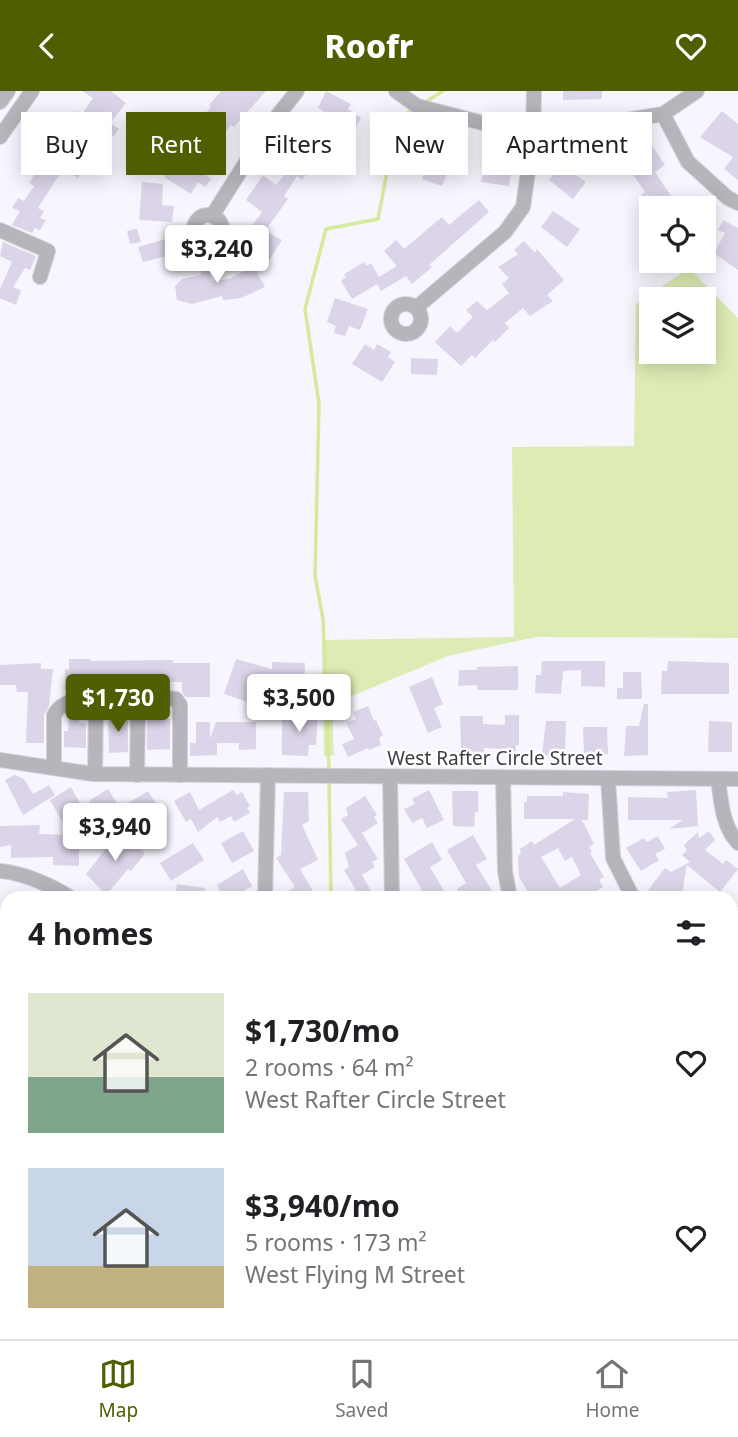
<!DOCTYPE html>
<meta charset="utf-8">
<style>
body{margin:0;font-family:"Noto Sans",sans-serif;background:#f6f6f6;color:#202124;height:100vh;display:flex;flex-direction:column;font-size:26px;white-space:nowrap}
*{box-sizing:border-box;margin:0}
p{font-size:23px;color:#757577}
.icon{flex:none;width:38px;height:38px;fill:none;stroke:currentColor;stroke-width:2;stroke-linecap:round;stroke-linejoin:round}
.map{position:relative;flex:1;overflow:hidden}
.details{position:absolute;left:0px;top:800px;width:738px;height:450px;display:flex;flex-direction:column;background:#fff;border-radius:21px 21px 0 0;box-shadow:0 4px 18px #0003}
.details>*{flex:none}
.hud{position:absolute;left:21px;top:21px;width:696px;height:63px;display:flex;gap:14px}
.tools{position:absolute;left:639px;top:105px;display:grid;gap:14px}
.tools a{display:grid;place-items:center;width:77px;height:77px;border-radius:0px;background:#fff;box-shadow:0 4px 18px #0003;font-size:35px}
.price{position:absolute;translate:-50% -60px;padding:0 16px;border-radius:7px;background:#fff;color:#222;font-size:23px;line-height:46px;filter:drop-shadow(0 2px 4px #0008)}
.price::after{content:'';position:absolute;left:50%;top:42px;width:21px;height:16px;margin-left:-10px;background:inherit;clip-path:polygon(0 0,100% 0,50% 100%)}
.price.active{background:#4e5e00;color:#fff}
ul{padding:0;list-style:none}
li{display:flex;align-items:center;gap:21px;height:175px;padding:0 28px}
li span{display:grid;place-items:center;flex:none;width:196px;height:140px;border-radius:0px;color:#555}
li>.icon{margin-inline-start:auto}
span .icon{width:84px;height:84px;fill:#fffc;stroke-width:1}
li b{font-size:30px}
h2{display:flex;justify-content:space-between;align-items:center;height:84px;padding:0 28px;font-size:30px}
.tag{padding:0 24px;border-radius:0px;background:#fff;box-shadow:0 4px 18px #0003;font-size:24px;line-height:63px}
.tag.active{background:#4e5e00;color:#fff}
header{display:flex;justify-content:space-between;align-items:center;height:91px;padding:0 28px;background:#4e5e00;color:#fff;font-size:32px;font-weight:800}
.tabs{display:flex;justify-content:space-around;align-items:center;height:98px;border-top:2px solid #e0e0e0;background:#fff;font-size:19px;color:#757577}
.tabs a{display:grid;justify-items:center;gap:4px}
.tabs .active{color:#4e5e00}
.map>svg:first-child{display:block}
</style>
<header><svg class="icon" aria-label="back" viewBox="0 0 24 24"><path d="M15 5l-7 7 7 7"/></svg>Roofr<svg class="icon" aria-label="heart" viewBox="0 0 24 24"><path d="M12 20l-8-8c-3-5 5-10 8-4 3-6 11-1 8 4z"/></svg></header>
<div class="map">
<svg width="738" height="1248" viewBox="0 0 738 1248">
<rect width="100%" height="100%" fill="#f7f5fd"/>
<!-- green -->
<g fill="#ddecb5" fill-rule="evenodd">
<path d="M689 177 738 227V547L536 546 448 565 335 612 332 617 334 664 324 665 322 549 514 546 512 356 634 355 636 213ZM704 208V261H651V208Z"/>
<polygon points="738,1194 738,1248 677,1248 681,1243 732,1242 732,1198"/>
</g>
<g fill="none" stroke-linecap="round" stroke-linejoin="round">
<!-- stream -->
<g stroke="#d5ea9a" stroke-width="3.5">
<polyline points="424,12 443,0"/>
<polyline points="329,680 323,528 315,485 319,313 305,218 326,138 378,128 397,29 414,18"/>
<polyline points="329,687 331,807"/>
<polyline points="732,828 738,820"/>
<polyline points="202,1248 204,1242"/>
</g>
</g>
<!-- building -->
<g fill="#dcd5e9" fill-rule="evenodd">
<polygon points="82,0 111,0 126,12 110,32 119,38 113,46 109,41 88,66 91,67 78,87 63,78 38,117 44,120 40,127 46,129 40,139 35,137 32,142 12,134 20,120 12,117 18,107 24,110 34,95 29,92 41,74 49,79 61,60 49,53 57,42 74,20 81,25 93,7"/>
<polygon points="221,0 266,0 234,36 231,34 219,48 226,54 203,82 211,88 205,96 198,91 191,103 164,86 170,77 163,73 171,60 188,72 199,58 193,53 197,49 190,44 195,39 193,37 211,16 209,14"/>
<polygon points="326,0 351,13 348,18 361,27 352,43 341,37 344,32 318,17"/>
<polygon points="563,0 602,0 602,8 563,9"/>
<polygon points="722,20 738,33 738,89 724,78 733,66 700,46"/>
<polygon points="315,35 326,43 322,49 329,54 302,89 297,85 284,105 288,108 265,140 282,149 269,169 239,153 262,121 246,109 263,84 276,94 285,83 275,74 286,57 296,63"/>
<polygon points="651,53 665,74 655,81 675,111 666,117 650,117 641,104 645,101 627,75 640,67 638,61"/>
<polygon points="430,59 453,67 442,95 422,88"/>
<polygon points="484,72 512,77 509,95 481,91"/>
<polygon points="561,74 586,91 573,108 549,89"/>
<polygon points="142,91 163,93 162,114 174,115 172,131 139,129"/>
<polygon points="479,109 489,121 429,174 432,176 412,193 406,185 381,200 377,193 352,208 341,190 346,186 344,183 364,171 367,175 371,172 379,186 397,175 384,160 396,149 404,158 442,126 449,134"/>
<polygon points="553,120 580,138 567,156 541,136"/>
<polygon points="723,129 738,137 738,179 714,162 725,142 718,139"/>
<polygon points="137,138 141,151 130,153 127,140"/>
<polygon points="173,146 178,162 143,171 138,156"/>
<polygon points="524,150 535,162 537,158 564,189 547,204 553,210 530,225 523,217 505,232 509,237 495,251 493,249 475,267 472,264 461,275 435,251 450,235 457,242 473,226 466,219 477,210 487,219 509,202 502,193 509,187 498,176 518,163 514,159"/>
<polygon points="3,151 36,165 30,179 25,177 13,196 21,199 16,214 0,207 0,198 12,171 0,165"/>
<polygon points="207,162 211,190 229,188 254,175 265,196 241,207 223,209 222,205 192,213 177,209 175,195 182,188 201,184 200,163"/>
<polygon points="335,207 368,218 360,239 349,235 345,245 334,242 336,235 327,231"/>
<polygon points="365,253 374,259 377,253 391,261 388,266 395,271 382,291 352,273"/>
<polygon points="411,267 438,268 437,284 411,283"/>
<polygon points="69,568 90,568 90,570 173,569 173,572 210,572 210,606 186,606 182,601 182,591 128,591 128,606 101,606 99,600 65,599 65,578 69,579"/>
<polygon points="236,568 272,578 272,571 305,572 304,603 257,603 256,614 224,603"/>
<polygon points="542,570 605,570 605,596 581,595 581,579 563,580 561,603 535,602 536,584 541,584"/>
<polygon points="668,570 729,572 729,603 661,603 662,580 667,580"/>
<polygon points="41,572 41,578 53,578 49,615 44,624 44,652 26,652 28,601 17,601 16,594 0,594 0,574"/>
<polygon points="518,575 518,599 477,599 477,594 458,595 459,579 477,579 477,576"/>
<polygon points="623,581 641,581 642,608 617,608 617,597 623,597"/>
<polygon points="432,586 443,613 434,617 442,636 428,642 409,596"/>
<polygon points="644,613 648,613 648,664 624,665 626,635 639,635"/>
<polygon points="368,615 374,630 376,629 383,644 379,647 381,654 369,659 368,657 348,666 342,653 354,648 346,632 356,628 353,621"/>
<polygon points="74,620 80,620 79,632 86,632 86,657 64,656 64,640 68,640 69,622"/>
<polygon points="296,623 318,624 316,654 309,654 308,665 282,664 282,624"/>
<polygon points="505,624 519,624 519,654 516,654 516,663 503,662 503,658 484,657 484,664 467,664 467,658 461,658 460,625 483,625 483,633 505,634"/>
<polygon points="128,625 128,661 109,662 108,626"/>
<polygon points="147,628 170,628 170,658 147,659"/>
<polygon points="546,630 566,630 565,662 561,662 561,665 542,664"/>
<polygon points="709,630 732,631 732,661 708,661"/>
<polygon points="196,631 210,631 210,648 216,631 256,631 256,658 239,659 239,652 217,652 217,664 190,665 190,652 196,652"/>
<polygon points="583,636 607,636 608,663 590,665 590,662 584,662"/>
<polygon points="15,684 24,688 33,703 49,694 55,704 23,724 5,689"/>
<polygon points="71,696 83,718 62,730 50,709"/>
<polygon points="108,698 120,717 148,700 161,721 145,730 138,718 106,737 89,710"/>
<polygon points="233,699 237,704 242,701 250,715 247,717 250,722 234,731 231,725 220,731 217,726 198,741 191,728 186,731 174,710 190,701 199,719"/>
<polygon points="429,699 444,729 427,737 422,727 412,732 404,718 415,713 412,708"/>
<polygon points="696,699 698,735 669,738 683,729 628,729 628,706 668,707 667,701"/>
<polygon points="452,700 478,700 478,721 475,721 474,736 453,735"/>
<polygon points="284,701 308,701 309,730 302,734 318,769 300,778 317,807 276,807 295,796 276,767 281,764"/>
<path d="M563 701 589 703 588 729H582L594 753 589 756 592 761 590 762 604 786 599 789 603 796 584 807H532L519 786 518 765 521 762 520 758 532 750 534 754 575 728H524V711H527V705H563ZM558 757 565 770 572 766 581 784 560 797 541 766Z"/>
<polygon points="365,705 377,724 374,726 378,732 362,742 378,768 372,771 375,776 362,784 375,807 344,807 356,799 344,779 349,776 345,762 358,754 341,728 348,724 346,717"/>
<polygon points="40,734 39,743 79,744 79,775 53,774 53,766 11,767 11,754 0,756 0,735"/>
<polygon points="243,740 254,760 232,772 221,752"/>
<polygon points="709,740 715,749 705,759 723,773 726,769 738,778 720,801 687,774 681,807 653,807 646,802 665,777 671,781 690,771 682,764 687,759 684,754 698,741 699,747"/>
<polygon points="473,744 487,768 476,774 494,803 487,807 463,807 457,798 466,792 447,759"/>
<polygon points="116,745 129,745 145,763 131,780 128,778 106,804 86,783"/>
<polygon points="658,745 665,758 655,763 659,769 641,780 626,757 644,747 647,751"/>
<polygon points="432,751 442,769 430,776 448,807 409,807 422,799 404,768"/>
<polygon points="193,752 204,769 171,790 160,772"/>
<polygon points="243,778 252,795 232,807 224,807 217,794"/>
<polygon points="177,793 205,797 204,807 175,807"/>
</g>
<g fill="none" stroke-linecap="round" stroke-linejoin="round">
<defs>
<g id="minor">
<polyline points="396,0 417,15 533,45 663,23 697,0"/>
<polyline points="0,11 8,0"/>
<polyline points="663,23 688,71 728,107 738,112"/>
<polyline points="0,46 32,0"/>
<circle cx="208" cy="138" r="14"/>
<polyline points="212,125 267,38 297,0"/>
<polyline points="0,139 48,160 40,186"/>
<circle cx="406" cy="228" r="15"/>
<polyline points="417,216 505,141 523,116 533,45 534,0"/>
<polyline points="0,669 93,683 738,688"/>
<path d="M54 677V624C62 609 79 608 94 612L96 617 95 683"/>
<polyline points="137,684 138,619 144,609 154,606 176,608 180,614 180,684"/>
<polyline points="390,686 392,807"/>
<polyline points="503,687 505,780 510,807"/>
<polyline points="608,687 613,767 633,807"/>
<path d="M718 688C721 709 722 735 738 752"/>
<path d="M0 780C24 782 51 794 71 807"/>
<polyline points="265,807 268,684"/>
<polyline points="732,887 738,892"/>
<polyline points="0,895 7,899"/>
<polyline points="0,980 7,984"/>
<polyline points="732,1019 738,1024"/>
<polyline points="0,1141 7,1131"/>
<polyline points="732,1179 738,1176"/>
<polyline points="732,1189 738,1200"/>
<polyline points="365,1242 372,1248"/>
<polyline points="493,1242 501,1248"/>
<polyline points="678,1242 685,1248"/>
<polyline points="31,1248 35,1242"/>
<polyline points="138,1248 142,1242"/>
<polyline points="223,1248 225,1242"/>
<polyline points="659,1248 662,1242"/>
</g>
</defs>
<!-- minor casing -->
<use href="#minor" stroke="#d2d0d8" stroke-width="16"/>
<!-- minor -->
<use href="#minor" stroke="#b7b4bc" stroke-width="14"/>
</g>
<g text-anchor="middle" stroke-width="5" stroke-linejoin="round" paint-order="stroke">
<!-- street labels -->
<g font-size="19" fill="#3d3b42" stroke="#fff">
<text x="495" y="674">West Rafter Circle Street</text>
</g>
</g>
</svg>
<div class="tools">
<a><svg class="icon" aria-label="locate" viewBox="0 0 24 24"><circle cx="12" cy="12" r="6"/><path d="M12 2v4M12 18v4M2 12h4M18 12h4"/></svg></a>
<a><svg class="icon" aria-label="layers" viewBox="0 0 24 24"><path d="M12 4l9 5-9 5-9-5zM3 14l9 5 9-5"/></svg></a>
</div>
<b class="price" style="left:217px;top:194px">$3,240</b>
<b class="price active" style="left:118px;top:643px">$1,730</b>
<b class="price" style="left:299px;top:643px">$3,500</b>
<b class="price" style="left:115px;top:772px">$3,940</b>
<div class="hud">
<a class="tag">Buy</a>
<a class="tag active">Rent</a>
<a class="tag">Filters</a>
<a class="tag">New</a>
<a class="tag">Apartment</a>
</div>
<section class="details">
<h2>4 homes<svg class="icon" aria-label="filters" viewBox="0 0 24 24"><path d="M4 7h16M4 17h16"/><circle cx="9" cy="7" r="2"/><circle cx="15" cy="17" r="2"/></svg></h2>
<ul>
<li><span style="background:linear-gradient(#dfe7d0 60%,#7fa58c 0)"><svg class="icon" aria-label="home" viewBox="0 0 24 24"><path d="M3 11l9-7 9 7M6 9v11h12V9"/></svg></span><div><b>$1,730/mo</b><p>2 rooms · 64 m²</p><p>West Rafter Circle Street</p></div><svg class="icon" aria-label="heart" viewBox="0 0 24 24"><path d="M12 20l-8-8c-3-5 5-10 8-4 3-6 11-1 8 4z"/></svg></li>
<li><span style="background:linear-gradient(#c9d6e8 70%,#c2b280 0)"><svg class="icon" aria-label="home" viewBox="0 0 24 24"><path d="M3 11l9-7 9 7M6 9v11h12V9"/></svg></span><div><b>$3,940/mo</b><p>5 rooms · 173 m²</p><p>West Flying M Street</p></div><svg class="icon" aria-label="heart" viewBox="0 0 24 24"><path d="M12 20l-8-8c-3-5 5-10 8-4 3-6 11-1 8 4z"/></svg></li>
</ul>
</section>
</div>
<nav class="tabs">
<a class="active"><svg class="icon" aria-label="map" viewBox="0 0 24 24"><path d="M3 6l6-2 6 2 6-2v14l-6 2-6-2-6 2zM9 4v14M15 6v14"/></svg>Map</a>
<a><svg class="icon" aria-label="saved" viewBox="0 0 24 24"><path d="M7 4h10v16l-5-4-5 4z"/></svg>Saved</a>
<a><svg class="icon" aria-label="home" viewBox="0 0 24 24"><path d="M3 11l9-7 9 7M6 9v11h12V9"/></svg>Home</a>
</nav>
